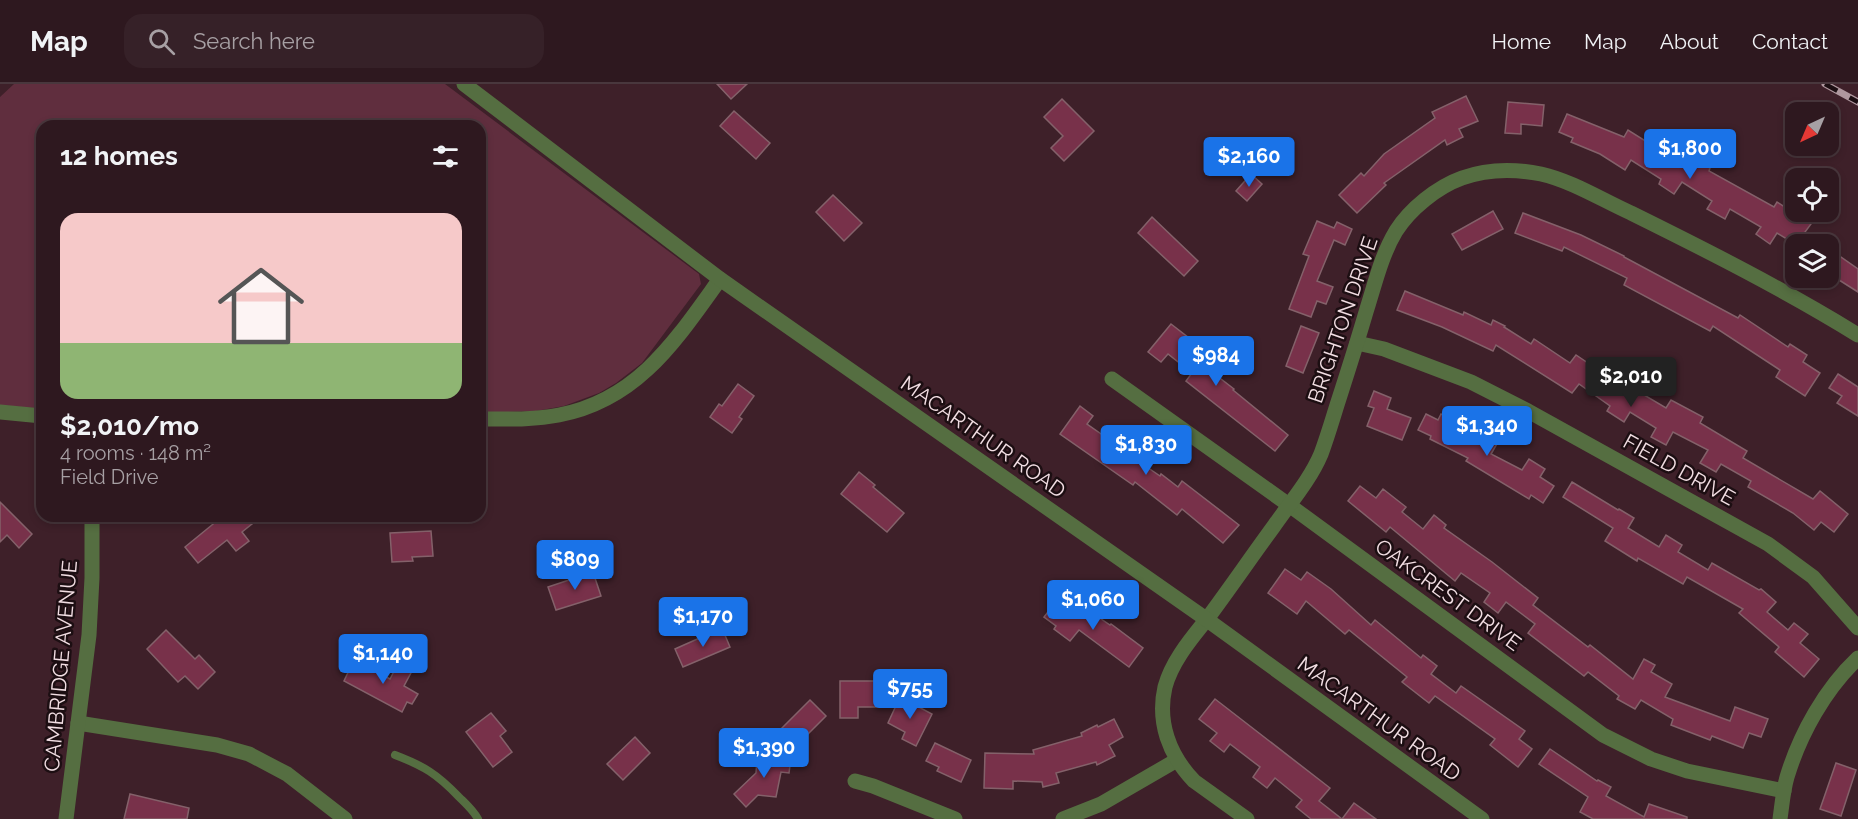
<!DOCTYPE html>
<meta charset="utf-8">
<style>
body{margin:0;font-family:Raleway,sans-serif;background:#362128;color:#f1f3f6;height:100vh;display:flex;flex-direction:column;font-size:22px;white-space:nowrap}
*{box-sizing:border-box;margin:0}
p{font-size:20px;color:#a7a0a4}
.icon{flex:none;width:33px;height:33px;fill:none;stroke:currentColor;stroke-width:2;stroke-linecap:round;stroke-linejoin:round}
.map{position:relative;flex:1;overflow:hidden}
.side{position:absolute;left:36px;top:36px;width:450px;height:402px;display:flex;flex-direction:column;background:#2e181f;border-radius:18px;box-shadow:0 3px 9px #0003,0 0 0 2px #49373d}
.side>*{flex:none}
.needle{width:39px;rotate:224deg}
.tools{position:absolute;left:1785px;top:18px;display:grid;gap:12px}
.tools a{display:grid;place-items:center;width:54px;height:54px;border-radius:12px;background:#2e181f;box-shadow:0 3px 9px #0003,0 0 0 2px #49373d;font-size:30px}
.price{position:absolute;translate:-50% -51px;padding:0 14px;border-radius:6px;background:#1a73e8;color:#fff;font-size:20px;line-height:39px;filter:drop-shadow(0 2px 3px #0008)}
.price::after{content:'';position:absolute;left:50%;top:36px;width:18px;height:14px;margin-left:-9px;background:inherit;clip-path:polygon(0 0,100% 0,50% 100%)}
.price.selected{background:#222;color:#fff}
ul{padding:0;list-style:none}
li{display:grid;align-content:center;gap:12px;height:318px;padding:0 24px}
li span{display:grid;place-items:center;height:186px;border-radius:18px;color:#555}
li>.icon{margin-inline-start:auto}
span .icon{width:108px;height:108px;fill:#fffc;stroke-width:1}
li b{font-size:26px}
h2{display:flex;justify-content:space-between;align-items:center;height:72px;padding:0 24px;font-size:26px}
header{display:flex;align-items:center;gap:36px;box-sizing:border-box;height:84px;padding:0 30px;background:#2e181f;border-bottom:2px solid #49373d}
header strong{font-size:28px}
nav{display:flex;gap:33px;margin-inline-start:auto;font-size:21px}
.search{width:420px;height:54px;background:#362128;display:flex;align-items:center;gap:15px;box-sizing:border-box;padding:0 21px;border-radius:18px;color:#a7a0a4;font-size:22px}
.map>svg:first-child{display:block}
</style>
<header>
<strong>Map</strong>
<div class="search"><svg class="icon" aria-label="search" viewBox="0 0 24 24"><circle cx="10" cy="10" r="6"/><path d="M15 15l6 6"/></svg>Search here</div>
<nav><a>Home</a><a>Map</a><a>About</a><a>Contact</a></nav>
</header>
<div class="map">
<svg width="1858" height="735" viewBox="0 0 1858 735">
<rect width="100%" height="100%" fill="#3e2029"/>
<!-- green -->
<polygon fill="#602e3e" points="14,0 445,0 699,190 701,200 642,279 616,299 599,309 564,322 536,327 480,329 480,42 42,42 42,325 0,321 0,13"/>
<!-- building -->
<g fill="#78314a" stroke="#84616a" stroke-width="1.5">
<polygon points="717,0 747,0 731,15"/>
<polygon points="1466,12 1478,37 1459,45 1463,53 1447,61 1445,56 1384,99 1386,101 1357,129 1339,111 1361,89 1364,92 1384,70 1435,34 1432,28"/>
<polygon points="1062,15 1094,47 1064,77 1051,64 1063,52 1044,33"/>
<polygon points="1508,18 1544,21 1542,42 1521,40 1521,50 1505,49"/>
<polygon points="734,27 770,59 756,75 720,42"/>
<polygon points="1567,30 1624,53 1628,46 1674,75 1680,66 1710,84 1709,87 1774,123 1777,118 1811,140 1805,148 1823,160 1795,160 1777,149 1770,160 1756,150 1761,143 1730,125 1725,135 1707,125 1712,117 1682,98 1674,110 1659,100 1661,95 1631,76 1625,86 1600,70 1571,58 1573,54 1559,48"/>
<polygon points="1251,90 1262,100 1247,117 1236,107"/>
<polygon points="833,111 862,139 844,157 816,128"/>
<polygon points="1493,127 1503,145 1462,166 1452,150"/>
<polygon points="1523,129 1581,151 1624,172 1624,173 1738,234 1740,231 1788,263 1790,260 1807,271 1803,278 1820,289 1805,312 1776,293 1780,286 1713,242 1710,247 1624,201 1627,194 1564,163 1562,167 1515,149"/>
<polygon points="1152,133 1198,177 1184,192 1138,149"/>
<polygon points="1317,137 1334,144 1337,138 1352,145 1345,161 1334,156 1317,197 1333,203 1326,220 1317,217 1311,233 1289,225 1309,172 1303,170"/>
<polygon points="1828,164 1858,185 1858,208 1828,189"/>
<polygon points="1405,207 1463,231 1464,228 1491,241 1493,236 1505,242 1504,243 1531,260 1534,255 1570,279 1576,271 1622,302 1624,299 1666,324 1671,316 1703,333 1700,339 1747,367 1743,374 1813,415 1820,407 1848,430 1834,448 1821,438 1814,446 1793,429 1748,403 1751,397 1721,380 1716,388 1700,379 1708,366 1673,348 1666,361 1651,353 1656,344 1630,328 1624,338 1607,327 1610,322 1579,300 1572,309 1496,261 1493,267 1442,243 1397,226"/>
<polygon points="1171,240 1198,261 1190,271 1234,305 1233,306 1288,351 1275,367 1186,297 1192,289 1168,270 1161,278 1148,268"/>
<polygon points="1301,242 1319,249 1303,289 1286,282"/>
<polygon points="1838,290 1858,303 1858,332 1837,319 1842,312 1829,304"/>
<polygon points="738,300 754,312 739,333 742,335 732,349 710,333 719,320 722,322"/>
<polygon points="1374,307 1391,314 1387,325 1411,334 1402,356 1367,342 1374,324 1368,322"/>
<polygon points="1080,322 1093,332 1087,340 1117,361 1123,353 1138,364 1131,372 1160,392 1161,390 1178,403 1182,397 1239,441 1223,459 1182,425 1177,431 1135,398 1133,401 1060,350"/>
<polygon points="1426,330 1438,336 1441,330 1498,358 1491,370 1522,386 1529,375 1545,385 1540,393 1554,402 1543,419 1531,411 1529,415 1466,377 1468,374 1430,355 1431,352 1418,346"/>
<polygon points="859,388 875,401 873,403 904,429 887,448 841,410"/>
<polygon points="1572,398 1618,426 1619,425 1634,434 1628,444 1659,463 1666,451 1682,461 1678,468 1708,486 1712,479 1759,506 1761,505 1776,518 1767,528 1788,546 1794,539 1808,550 1800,559 1819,575 1804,593 1775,568 1779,563 1739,529 1743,525 1687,493 1683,500 1638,474 1637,477 1605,457 1613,444 1563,413"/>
<polygon points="1360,402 1376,414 1383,405 1406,423 1402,428 1423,445 1434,431 1446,441 1444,444 1492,478 1538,514 1533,521 1588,563 1590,561 1633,595 1644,575 1655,581 1651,588 1672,600 1665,613 1730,637 1735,623 1768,635 1761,653 1749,649 1743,664 1712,652 1710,656 1671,641 1673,635 1641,616 1635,625 1617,615 1619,612 1588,588 1584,592 1528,549 1535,540 1506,518 1498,529 1484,518 1490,509 1461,489 1455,497 1390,443 1386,448 1348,417"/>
<polygon points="0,418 32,450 19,464 7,451 0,458"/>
<polygon points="223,432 262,432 242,448 249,457 236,467 227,456 198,479 185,463"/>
<polygon points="431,447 433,472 412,473 413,477 392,478 390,449"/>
<polygon points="1285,485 1301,496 1307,488 1331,505 1371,541 1375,536 1421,574 1423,571 1437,582 1431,590 1456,609 1461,602 1525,647 1519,655 1532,665 1518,683 1490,661 1495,655 1435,612 1429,619 1402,598 1407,593 1349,546 1345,550 1306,517 1297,530 1268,509"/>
<polygon points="593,488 601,512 556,526 548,503"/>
<polygon points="1057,516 1069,525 1075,517 1110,541 1111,540 1143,564 1129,583 1079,546 1070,557 1054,545 1056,542 1044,533"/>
<polygon points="722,544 730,563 683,583 675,565"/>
<polygon points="166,546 195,575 199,571 215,588 198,605 185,592 178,598 147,565"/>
<polygon points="354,576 390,595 399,578 413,585 404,602 418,610 412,620 407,618 402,628 344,597"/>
<polygon points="840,597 880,597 880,623 858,623 858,634 840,634"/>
<polygon points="900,613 932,630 916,662 902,655 905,648 888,639"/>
<polygon points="1215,615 1330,704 1319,717 1342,735 1311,735 1296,723 1302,716 1275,694 1267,704 1253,693 1260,683 1230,660 1224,668 1210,657 1217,649 1199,635"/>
<polygon points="810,616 826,632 797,661 781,645"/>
<polygon points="491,629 506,647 500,652 512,668 493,683 466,648"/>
<polygon points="1114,635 1123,653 1109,661 1115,672 1097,681 1096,678 1056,689 1059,699 1043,703 1042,698 1013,697 1013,705 984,704 985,669 1034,670 1033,666 1082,652 1081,649 1097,641 1098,643"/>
<polygon points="635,653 650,669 623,696 607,680"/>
<polygon points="935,659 971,676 961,698 937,687 939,683 926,677"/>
<polygon points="1550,665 1597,697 1598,696 1611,703 1606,712 1644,733 1649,720 1687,733 1687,735 1593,735 1580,728 1588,713 1539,680"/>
<polygon points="762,671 791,674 789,689 781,688 776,713 758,711 746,723 734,710 756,689 757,676"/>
<polygon points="1836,679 1856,686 1841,732 1820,725"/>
<polygon points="130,710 189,724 187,735 124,735"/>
<polygon points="1354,719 1376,735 1342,735"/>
</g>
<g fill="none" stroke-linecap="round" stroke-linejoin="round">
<!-- service -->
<path stroke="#556e41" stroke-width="8" d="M395 671C424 682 437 690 459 713 466 720 473 726 478 735"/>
<!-- minor -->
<g stroke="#556e41" stroke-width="15">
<polyline points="1357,259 1384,265 1471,298 1528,327 1768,460 1813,493 1858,544"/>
<polyline points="1112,295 1289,421 1603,651 1651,675 1687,687 1784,707"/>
<polyline points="0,328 42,332"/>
<path d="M480 335C506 335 533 336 559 331 638 316 676 256 720 195"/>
<polyline points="78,639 217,661 249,670 287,690 345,735"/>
<polyline points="855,697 873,702 955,735"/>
<polyline points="66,735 89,551 92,494 92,432"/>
<polyline points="1063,735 1101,720 1177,676"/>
<path d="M1247 735 1194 697C1169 671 1157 638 1165 603 1172 577 1191 555 1207 535 1230 504 1252 472 1274 442 1290 419 1310 396 1321 370 1327 354 1332 337 1337 321 1347 290 1357 259 1366 228 1375 200 1381 172 1396 147 1410 125 1437 103 1462 94 1487 85 1516 85 1541 90 1572 97 1602 116 1631 129 1708 167 1785 206 1858 251"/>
<path d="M1780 735C1782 721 1783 707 1787 693 1800 650 1825 605 1858 574"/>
</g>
<!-- tertiary -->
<polyline stroke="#556e41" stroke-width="15" points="464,0 720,195 1206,535 1482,735"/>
<defs>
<polyline id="rail" points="1825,0 1858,18"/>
</defs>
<!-- rail casing -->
<use href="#rail" stroke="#af979e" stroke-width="7"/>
<!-- rail -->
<use href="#rail" stroke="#1c0e12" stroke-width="4.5" stroke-dasharray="14" stroke-linecap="butt"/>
</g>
<g text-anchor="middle" stroke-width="5" stroke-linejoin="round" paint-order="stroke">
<!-- street labels -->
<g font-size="21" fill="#f2dee3" stroke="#1c0e12">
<text transform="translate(1343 236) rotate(-71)" y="7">BRIGHTON DRIVE</text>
<text transform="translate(983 353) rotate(35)" y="7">MACARTHUR ROAD</text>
<text transform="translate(1679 386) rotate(29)" y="7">FIELD DRIVE</text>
<text transform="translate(1448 511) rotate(36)" y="7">OAKCREST DRIVE</text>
<text transform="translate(61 582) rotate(-85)" y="7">CAMBRIDGE AVENUE</text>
<text transform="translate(1379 635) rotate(36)" y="7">MACARTHUR ROAD</text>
</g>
</g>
</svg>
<div class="tools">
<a><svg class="needle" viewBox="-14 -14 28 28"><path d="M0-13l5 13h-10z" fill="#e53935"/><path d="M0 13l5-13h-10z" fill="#a7a0a4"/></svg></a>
<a><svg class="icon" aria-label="locate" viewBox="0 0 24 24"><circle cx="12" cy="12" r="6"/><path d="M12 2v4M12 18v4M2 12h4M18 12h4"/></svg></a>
<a><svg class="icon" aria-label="layers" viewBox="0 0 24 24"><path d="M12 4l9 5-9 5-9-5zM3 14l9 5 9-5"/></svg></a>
</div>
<b class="price" style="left:1690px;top:96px">$1,800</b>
<b class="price" style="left:1249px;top:104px">$2,160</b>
<b class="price" style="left:1216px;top:303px">$984</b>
<b class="price selected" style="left:1631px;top:324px">$2,010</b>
<b class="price" style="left:1487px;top:373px">$1,340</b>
<b class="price" style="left:1146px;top:392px">$1,830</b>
<b class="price" style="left:575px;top:507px">$809</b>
<b class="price" style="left:1093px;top:547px">$1,060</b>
<b class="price" style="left:703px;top:564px">$1,170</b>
<b class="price" style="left:383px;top:601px">$1,140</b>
<b class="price" style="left:910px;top:636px">$755</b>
<b class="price" style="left:764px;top:695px">$1,390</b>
<section class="side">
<h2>12 homes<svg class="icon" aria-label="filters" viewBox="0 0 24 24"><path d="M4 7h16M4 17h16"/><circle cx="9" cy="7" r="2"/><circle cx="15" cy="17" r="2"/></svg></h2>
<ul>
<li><span style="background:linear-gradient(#f6c9c9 70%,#8fb573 0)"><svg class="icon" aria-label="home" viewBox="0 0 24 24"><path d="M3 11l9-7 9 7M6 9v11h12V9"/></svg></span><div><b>$2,010/mo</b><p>4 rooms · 148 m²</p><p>Field Drive</p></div></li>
</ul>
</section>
</div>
